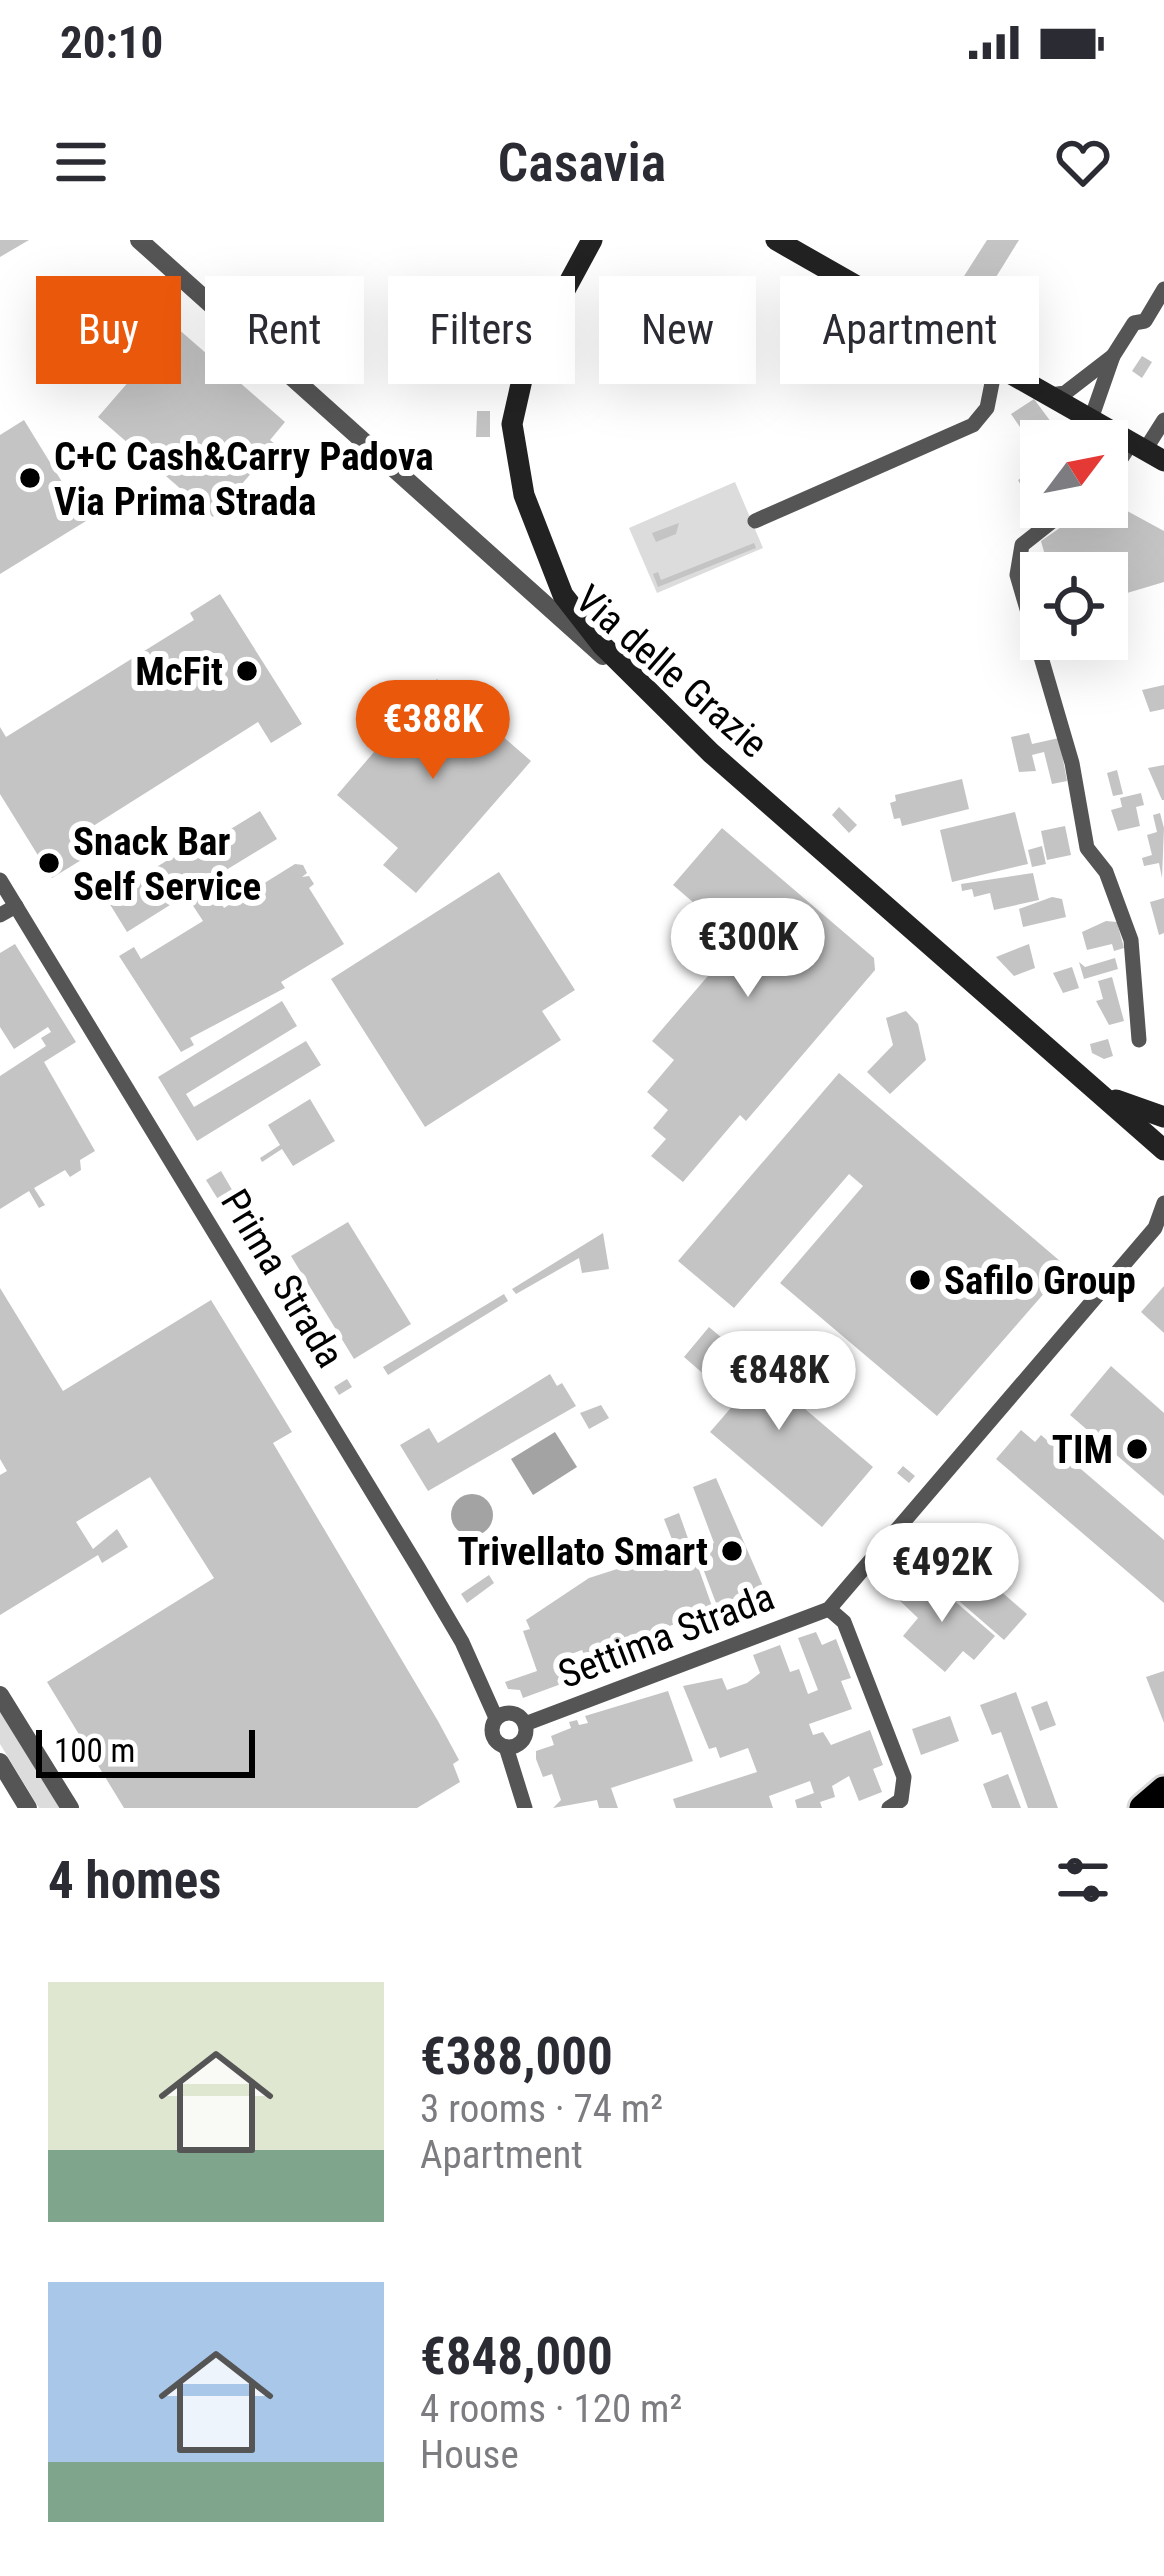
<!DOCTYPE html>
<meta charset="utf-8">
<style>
body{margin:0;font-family:"Roboto Condensed",sans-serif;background:#f2f2f3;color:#2b2b33;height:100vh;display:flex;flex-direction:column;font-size:45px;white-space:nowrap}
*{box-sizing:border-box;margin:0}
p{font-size:39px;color:#7c7c81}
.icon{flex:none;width:66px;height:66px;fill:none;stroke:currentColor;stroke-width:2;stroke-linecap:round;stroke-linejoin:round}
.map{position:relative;height:1568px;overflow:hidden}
.sheet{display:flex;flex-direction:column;background:#fff;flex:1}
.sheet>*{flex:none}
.guide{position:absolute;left:36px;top:36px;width:1092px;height:108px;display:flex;gap:24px}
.needle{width:78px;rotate:58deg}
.tools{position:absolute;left:1020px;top:180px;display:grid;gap:24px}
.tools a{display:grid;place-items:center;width:108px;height:108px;border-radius:0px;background:#fff;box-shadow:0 12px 48px #0002;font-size:60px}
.scale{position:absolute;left:36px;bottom:30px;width:219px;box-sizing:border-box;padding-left:12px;border:6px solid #000;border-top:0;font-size:33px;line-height:42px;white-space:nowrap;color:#000;-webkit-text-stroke:9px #fff;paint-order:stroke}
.price{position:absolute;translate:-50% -102px;padding:0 27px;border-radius:42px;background:#fff;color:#222;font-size:39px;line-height:78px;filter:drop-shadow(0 3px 6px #0008)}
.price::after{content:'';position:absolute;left:50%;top:72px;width:36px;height:27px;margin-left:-18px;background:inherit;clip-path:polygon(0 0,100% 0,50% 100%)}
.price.current{background:#ea580c;color:#fff}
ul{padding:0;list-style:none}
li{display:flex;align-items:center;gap:36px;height:300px;padding:0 48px}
li span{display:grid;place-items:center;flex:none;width:336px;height:240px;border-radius:0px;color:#555}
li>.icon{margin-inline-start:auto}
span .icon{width:144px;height:144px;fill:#fffc;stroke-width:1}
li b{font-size:51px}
h2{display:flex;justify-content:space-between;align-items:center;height:144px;padding:0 48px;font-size:51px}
.pill{padding:0 42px;border-radius:0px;background:#fff;box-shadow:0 12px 48px #0002;font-size:42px;line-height:108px}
.pill.current{background:#ea580c;color:#fff}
.status{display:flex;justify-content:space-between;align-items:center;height:84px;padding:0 60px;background:#fff;direction:ltr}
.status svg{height:33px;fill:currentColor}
header{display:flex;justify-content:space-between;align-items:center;height:156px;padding:0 48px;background:#fff;font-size:54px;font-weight:600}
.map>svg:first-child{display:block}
</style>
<div class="status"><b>20:10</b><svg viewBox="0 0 49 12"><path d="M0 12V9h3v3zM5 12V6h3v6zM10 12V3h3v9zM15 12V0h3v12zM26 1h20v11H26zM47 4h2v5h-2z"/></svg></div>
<header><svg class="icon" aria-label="menu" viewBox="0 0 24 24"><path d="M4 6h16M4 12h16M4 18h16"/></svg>Casavia<svg class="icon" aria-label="heart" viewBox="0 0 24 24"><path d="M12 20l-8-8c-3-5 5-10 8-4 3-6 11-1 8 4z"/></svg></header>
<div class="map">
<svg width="1164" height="1568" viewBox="0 0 1164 1568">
<rect width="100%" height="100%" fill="#fff"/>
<!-- green -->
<g fill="#dcdcdc">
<polygon points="735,242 763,308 657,353 629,288"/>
<polygon points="0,1471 60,1568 39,1568 0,1504"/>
</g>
<!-- water -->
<g fill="#a3a3a3">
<polygon points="555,1192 577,1227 533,1255 511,1219"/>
<circle cx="472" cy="1275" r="21"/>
</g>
<!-- building -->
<g fill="#c4c4c4">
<polygon points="0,0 29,0 0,17"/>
<polygon points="987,0 1019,0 983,58 959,44"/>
<polygon points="871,77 902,93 884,125 873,120 885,98 865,88"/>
<polygon points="845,78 850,81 837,103 827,97 836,81 842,85"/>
<polygon points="176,87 285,182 270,200 276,205 213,277 98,177"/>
<polygon points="1142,116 1152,122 1142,138 1132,131"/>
<polygon points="1034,159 1054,186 1049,188 1057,201 1041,201 1041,218 1011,174"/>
<polygon points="477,171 490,171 490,197 476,197"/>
<polygon points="24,180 86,281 0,334 0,195"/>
<polygon points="1036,221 1041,242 1024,251 1018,240 1032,232 1029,226"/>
<polygon points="1107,260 1164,291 1164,342 1107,359 1107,333 1050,333 1041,301 1090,267 1107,267"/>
<polygon points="679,283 676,294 656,302 652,293"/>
<polygon points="754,303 756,308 658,347 653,334 658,332 661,340"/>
<polygon points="220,354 302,484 271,503 258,482 71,600 83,619 52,638 0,554 0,487 6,497 194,380 190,373"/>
<polygon points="437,439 531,521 416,653 383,625 398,608 337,555"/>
<polygon points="1164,445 1164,469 1150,472 1142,450"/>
<polygon points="1029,493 1032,504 1059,498 1067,541 1052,544 1044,512 1032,515 1036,531 1019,532 1011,497"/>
<polygon points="1164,525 1164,560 1162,560 1148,528"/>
<polygon points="1117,530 1123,554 1113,556 1107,533"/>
<polygon points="962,539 969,569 902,586 900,578 894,579 890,563 896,561 895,555"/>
<polygon points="1141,553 1144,565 1136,567 1140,586 1118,591 1111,570 1122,567 1120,558"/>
<polygon points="839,567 857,585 849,593 832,575"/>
<polygon points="260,571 277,599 208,641 224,668 295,624 303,625 307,633 302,637 309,636 314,644 309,648 344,704 281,742 285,748 190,798 194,805 181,812 119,716 134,707 141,719 203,681 186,655 127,692 106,658 207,596 221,595"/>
<polygon points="1015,572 1028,624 952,642 940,590"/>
<polygon points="1160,573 1164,588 1162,638 1159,623 1144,626 1142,618 1152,615 1147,595 1157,592 1153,575"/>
<polygon points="1065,586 1071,615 1047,620 1041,591"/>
<polygon points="722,588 874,718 875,730 746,881 740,875 683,942 651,916 666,899 653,888 668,870 647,852 674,820 652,801 738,701 710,676 696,693 687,685 701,669 673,645"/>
<polygon points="1042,606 1046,624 1032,627 1028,610"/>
<polygon points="499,632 575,750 542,771 561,800 425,887 331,739"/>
<polygon points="1033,633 1039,660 994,670 990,653 974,657 972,649 962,651 961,644"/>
<polygon points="1052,657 1062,659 1066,677 1023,687 1019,669"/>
<polygon points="1164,658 1164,693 1159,695 1150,662"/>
<polygon points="1106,681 1117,682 1124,708 1114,711 1112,704 1087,710 1082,692"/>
<polygon points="15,704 76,802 44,822 95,911 80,920 81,930 70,937 65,930 34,948 45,965 39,968 29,951 0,969 0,836 46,806 41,798 51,792 48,787 14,809 0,787 0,713"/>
<polygon points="1029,704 1035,728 1014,736 996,717"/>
<polygon points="1115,718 1118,729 1084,739 1079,722 1085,727"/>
<polygon points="1072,727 1079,748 1063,753 1053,733"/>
<polygon points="1112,737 1124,781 1109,785 1096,761 1103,759 1098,741"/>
<polygon points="282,761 297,786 186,854 194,867 306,801 321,825 197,901 158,837"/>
<polygon points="906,771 918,784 926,820 890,854 867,832 893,805 886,778"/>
<polygon points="1108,799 1113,816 1104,819 1092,813 1090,804"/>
<polygon points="839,833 1067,1027 937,1176 780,1043 863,946 849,934 734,1068 678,1021"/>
<polygon points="310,859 335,901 293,926 282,909 262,922 260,918 280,905 268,885"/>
<polygon points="221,931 238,960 224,969 206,940"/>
<polygon points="348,982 411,1084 354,1119 291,1016"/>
<polygon points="603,993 609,1029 582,1033 579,1018 516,1054 512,1049"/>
<polygon points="1164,1046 1164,1093 1141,1072"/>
<polygon points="0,1048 63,1151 211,1060 292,1192 273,1203 438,1481 459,1520 453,1524 460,1542 417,1568 124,1568 47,1442 214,1338 150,1237 76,1282 93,1309 117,1289 128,1307 102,1323 98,1315 0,1375 0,1235 7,1231 0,1219"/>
<polygon points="504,1054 508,1061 388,1135 383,1127"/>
<polygon points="709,1087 873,1227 822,1287 710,1192 736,1162 684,1117"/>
<polygon points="1111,1126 1164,1173 1164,1256 1070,1175"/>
<polygon points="550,1134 557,1146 562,1143 576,1166 428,1251 400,1205 429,1188 438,1203"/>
<polygon points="347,1139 352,1147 339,1155 334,1147"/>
<polygon points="601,1165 609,1178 589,1189 580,1173"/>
<polygon points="1021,1190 1035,1202 1041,1195 1164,1300 1164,1363 996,1219"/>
<polygon points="903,1226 915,1236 909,1243 897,1233"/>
<polygon points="716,1238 769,1360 768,1366 734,1379 722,1379 696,1310 714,1303 693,1247"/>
<polygon points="679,1273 713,1369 616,1407 618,1413 588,1424 582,1410 563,1417 566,1424 574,1421 579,1435 572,1440 523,1458 520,1450 508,1449 505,1442 537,1431 523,1391 530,1389 526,1380 589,1338 639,1322 637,1316 673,1302 664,1279"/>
<polygon points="951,1308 1027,1374 1004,1400 928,1334"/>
<polygon points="921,1332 995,1396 974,1420 963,1411 945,1432 903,1396 918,1378 898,1359"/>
<polygon points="489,1335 494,1343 467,1363 461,1354"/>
<polygon points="816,1392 822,1405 836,1399 851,1438 841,1441 852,1469 809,1484 813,1495 823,1492 831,1505 870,1490 883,1525 873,1529 882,1552 859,1561 849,1536 832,1546 835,1557 820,1562 822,1568 797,1568 795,1560 814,1553 810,1541 769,1556 773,1568 676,1568 673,1559 757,1532 748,1508 720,1518 716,1507 709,1509 683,1446 722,1438 727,1450 747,1443 760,1433 753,1415 780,1405 790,1432 799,1429 808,1454 818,1450 798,1398"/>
<polygon points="1164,1431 1164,1483 1146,1437"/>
<polygon points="668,1451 693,1521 611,1548 618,1568 599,1568 597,1560 553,1568 561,1560 552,1534 543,1537 536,1519 536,1511 554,1505 551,1496 571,1488 569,1482 577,1480 579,1485 588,1483 585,1476"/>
<polygon points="1016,1452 1058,1568 1028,1568 1001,1492 992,1495 980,1465"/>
<polygon points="1047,1461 1056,1485 1040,1491 1031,1467"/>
<polygon points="950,1476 959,1501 921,1515 912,1489"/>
<polygon points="1008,1534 1021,1568 992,1568 983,1544"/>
</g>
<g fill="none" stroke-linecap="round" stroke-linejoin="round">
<defs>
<polyline id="trunk" points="1143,1568 1164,1550"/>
</defs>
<!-- trunk casing -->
<use href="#trunk" stroke="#dbdbdb" stroke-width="33"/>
<!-- minor -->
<g stroke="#555" stroke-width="15">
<polyline points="1051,155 1065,153 1113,116"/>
<polyline points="1091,179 1113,116 1134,83 1145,81 1164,49"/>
<polyline points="1145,210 1164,180"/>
<polyline points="1107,240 1132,202"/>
<polyline points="1070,267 1022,305 1017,335 1072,523 1087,608 1106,632 1131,700 1139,800"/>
<polyline points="755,281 973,185 987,168 996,123"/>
<polyline points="0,640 419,1329 462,1402 496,1478"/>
<polyline points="0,675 16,666"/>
<polyline points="829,1369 844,1382 904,1537 901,1560 889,1568"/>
<circle cx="509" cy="1490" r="17"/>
<polyline points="525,1484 829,1369 1155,988 1164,963"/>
<polyline points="506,1507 525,1568"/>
</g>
<!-- tertiary -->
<g stroke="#555" stroke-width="18">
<polyline points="139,0 603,416"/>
<polyline points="0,1455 70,1568"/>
<polyline points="0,1522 28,1568"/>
</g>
<!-- secondary -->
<g stroke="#222" stroke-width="21">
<polyline points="592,0 526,122 512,184 524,255 563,355 602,405 711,513 1164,910"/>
<polyline points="776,0 1164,221"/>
<polyline points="1116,860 1164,877"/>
</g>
<!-- trunk -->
<use href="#trunk" stroke="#000" stroke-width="27"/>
</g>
<!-- markers -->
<g fill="#000" stroke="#fff" stroke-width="4.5">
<circle cx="30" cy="238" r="12"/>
<circle cx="247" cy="431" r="12"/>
<circle cx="49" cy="623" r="12"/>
<circle cx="920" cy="1040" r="12"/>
<circle cx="1137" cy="1209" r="12"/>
<circle cx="732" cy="1311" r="12"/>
</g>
<g text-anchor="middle" stroke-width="12" stroke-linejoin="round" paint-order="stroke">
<!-- poi labels -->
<g font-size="39" font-weight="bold" fill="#000" stroke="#fff" text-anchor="start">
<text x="54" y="230">C+C Cash&amp;Carry Padova<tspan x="54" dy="45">Via Prima Strada</tspan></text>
<text x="223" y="445" text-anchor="end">McFit</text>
<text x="73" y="615">Snack Bar<tspan x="73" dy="45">Self Service</tspan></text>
<text x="944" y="1054">Safilo Group</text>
<text x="1113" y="1223" text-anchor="end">TIM</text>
<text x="708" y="1325" text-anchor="end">Trivellato Smart</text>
</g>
<!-- street labels -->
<g font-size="39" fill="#000" stroke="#fff">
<text transform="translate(672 431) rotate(41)" y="14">Via delle Grazie</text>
<text transform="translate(283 1038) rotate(59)" y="14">Prima Strada</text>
<text transform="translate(666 1395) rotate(-21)" y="14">Settima Strada</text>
</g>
</g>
</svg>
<div class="tools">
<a><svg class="needle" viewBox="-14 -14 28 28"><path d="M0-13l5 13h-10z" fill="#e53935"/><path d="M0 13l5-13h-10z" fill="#7c7c81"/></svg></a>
<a><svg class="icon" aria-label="locate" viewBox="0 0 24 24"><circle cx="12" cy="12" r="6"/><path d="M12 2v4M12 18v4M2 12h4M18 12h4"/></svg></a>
</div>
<div class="scale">100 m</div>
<b class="price current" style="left:433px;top:542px">€388K</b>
<b class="price" style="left:748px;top:760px">€300K</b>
<b class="price" style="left:779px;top:1193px">€848K</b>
<b class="price" style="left:942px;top:1385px">€492K</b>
<div class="guide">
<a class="pill current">Buy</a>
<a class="pill">Rent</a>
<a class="pill">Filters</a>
<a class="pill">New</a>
<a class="pill">Apartment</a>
</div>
</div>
<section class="sheet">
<h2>4 homes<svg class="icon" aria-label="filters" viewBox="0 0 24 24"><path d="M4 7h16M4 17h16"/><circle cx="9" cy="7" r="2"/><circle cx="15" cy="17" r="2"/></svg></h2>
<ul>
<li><span style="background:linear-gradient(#dfe7d0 70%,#7fa58c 0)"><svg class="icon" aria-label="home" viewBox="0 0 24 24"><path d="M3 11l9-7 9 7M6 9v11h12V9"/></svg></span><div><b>€388,000</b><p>3 rooms · 74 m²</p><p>Apartment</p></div></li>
<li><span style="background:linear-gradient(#a9c7e8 75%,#7fa58c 0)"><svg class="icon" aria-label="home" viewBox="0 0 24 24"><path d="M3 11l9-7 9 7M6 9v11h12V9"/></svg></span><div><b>€848,000</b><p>4 rooms · 120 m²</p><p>House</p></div></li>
</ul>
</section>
